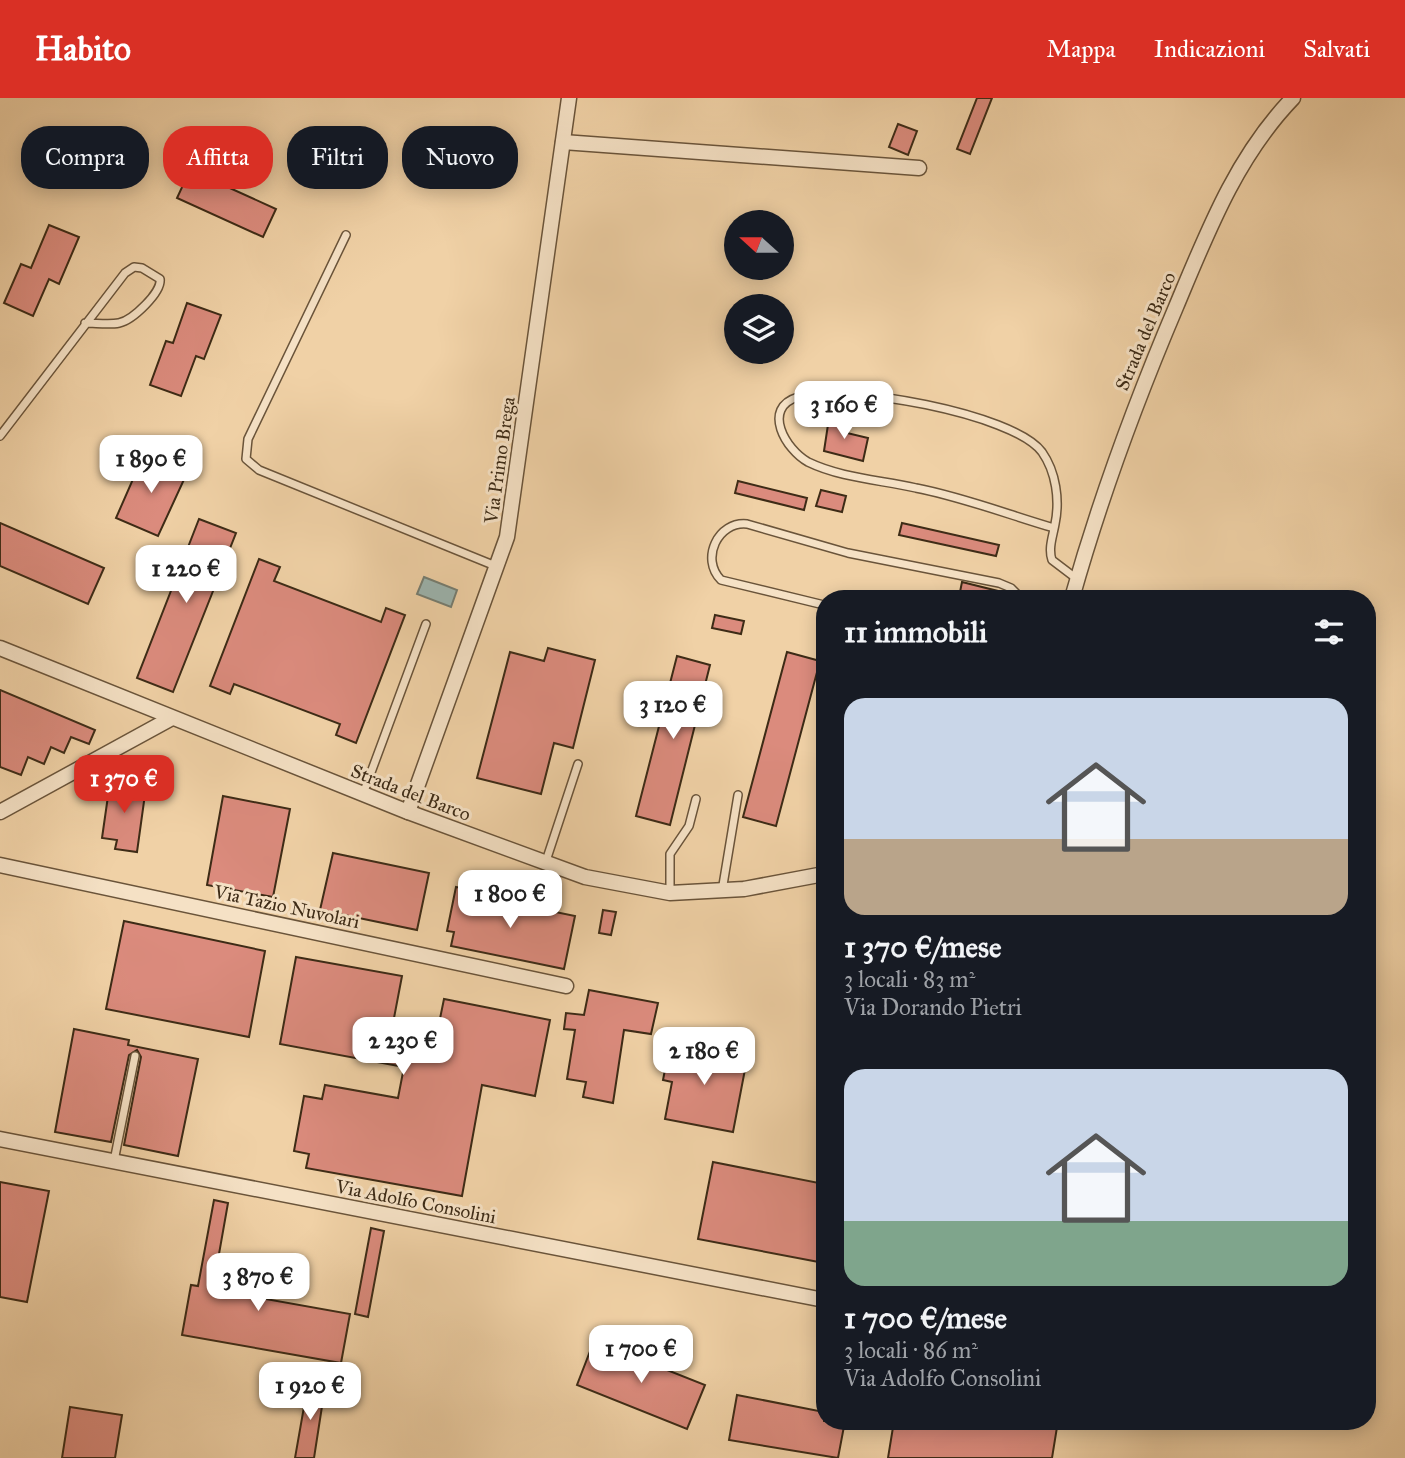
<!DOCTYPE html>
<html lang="it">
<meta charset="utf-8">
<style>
body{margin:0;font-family:"IM FELL Great Primer",serif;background:#242831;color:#f1f3f6;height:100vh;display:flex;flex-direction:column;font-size:26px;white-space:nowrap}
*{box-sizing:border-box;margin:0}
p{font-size:23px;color:#9ea1a6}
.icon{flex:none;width:38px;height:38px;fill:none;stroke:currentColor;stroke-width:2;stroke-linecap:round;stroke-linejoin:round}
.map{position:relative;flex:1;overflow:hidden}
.drawer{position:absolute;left:816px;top:492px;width:560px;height:840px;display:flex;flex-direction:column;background:#171b24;border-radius:28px;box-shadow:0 4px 18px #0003}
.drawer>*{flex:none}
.banner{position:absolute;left:21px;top:28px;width:665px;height:63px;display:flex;gap:14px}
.needle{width:46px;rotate:291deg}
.fabs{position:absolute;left:724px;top:112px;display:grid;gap:14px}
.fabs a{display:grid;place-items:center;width:70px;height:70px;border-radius:50%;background:#171b24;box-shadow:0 4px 18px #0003;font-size:35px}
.price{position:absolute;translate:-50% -60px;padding:0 16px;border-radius:14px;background:#fff;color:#222;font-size:23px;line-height:46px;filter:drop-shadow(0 2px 4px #0008)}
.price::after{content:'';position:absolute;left:50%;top:42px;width:21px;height:16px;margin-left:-10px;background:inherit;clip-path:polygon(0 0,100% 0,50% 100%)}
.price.selected{background:#d93025;color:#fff}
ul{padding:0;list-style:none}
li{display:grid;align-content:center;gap:14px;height:371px;padding:0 28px}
li span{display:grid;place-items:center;height:217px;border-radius:21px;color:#555}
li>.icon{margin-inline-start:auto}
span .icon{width:126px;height:126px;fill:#fffc;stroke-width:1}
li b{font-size:30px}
h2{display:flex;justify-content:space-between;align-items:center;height:84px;padding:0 28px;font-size:30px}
.pill{padding:0 24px;border-radius:28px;background:#171b24;box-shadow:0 4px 18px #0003;font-size:24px;line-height:63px}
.pill.selected{background:#d93025;color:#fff}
header{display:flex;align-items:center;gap:42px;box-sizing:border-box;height:98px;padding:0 35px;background:#d93025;color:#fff}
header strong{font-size:33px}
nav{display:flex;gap:38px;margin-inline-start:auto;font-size:24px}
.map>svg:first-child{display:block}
</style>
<header>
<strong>Habito</strong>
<nav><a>Mappa</a><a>Indicazioni</a><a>Salvati</a></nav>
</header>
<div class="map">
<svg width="1405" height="1360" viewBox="0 0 1405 1360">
<rect width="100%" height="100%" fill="#f0d1a6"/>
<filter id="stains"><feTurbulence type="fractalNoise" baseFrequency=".00286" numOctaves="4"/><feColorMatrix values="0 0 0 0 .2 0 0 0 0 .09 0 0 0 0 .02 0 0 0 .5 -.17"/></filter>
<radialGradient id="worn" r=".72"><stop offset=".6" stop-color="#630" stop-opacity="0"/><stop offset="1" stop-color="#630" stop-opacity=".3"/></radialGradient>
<!-- water -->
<polygon fill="#9cb5b0" stroke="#767e72" stroke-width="2" points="424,479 457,492 451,509 417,496"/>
<!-- building -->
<g fill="#db8b7d" stroke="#3d2b16" stroke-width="2">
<polygon points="977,0 992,0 970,56 957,51"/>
<polygon points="898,26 917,33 908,57 889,49"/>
<polygon points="190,72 276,111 263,139 177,100"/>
<polygon points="49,127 79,139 59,186 49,181 33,218 4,205 21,166 31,170"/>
<polygon points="187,205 221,217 204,261 196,258 181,298 150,287 166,243 173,245"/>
<polygon points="829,320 849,325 847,335 868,340 863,363 824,353"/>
<polygon points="144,356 187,375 158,438 116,420"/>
<polygon points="738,383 807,400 804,412 735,395"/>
<polygon points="821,392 846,398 842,414 816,408"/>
<polygon points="199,421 236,435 173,594 137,580"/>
<polygon points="0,425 104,470 88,506 0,468"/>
<polygon points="902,425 999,447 996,458 899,437"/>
<polygon points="259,461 280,469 274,483 381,524 386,510 405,517 356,645 336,637 340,626 234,586 230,596 210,588"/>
<polygon points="962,484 1006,495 1011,500 959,499"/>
<polygon points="715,517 744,523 741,536 712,530"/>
<polygon points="548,550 595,562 573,650 554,645 541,696 477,680 510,554 544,563"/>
<polygon points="787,554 820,563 776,728 743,719"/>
<polygon points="677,558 710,567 670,727 636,718"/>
<polygon points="0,592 95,632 89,646 71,639 64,655 51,649 44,666 28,659 21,677 0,669"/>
<polygon points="110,684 146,689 137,754 115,751 117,742 102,740"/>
<polygon points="223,698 290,711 273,799 207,787"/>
<polygon points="333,755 429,775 417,832 320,812"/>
<polygon points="456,789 478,793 477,798 575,818 564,871 451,848 454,834 447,833"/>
<polygon points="603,812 616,814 611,837 599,835"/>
<polygon points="124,823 265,853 249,939 106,911"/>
<polygon points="296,859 402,878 390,941 434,950 444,901 550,922 535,998 482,987 462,1098 306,1070 309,1056 294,1053 304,998 322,1001 325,987 398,1000 404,969 280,946"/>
<polygon points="589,892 658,905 651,936 624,932 613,1005 583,999 586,984 567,981 575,932 564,931 566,915 584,917"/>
<polygon points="74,931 129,942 128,947 198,961 178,1058 124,1047 141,959 137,952 129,957 111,1044 55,1034"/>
<polygon points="670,946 747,961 733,1034 665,1021 672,984 663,982"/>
<polygon points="713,1064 824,1086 824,1165 698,1141"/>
<polygon points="0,1084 49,1093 27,1204 0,1199"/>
<polygon points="214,1102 228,1105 213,1190 239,1195 241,1182 262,1185 260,1200 350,1216 341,1265 182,1237 191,1187 198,1188"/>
<polygon points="371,1130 384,1133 368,1219 355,1216"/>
<polygon points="594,1243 705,1287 687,1331 577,1287"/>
<polygon points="308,1286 325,1289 314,1360 295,1360"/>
<polygon points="737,1297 824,1314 824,1323 845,1323 838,1360 729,1342"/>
<polygon points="70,1309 122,1317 115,1360 62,1360"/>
<polygon points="894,1323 1058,1323 1052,1360 888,1360"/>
</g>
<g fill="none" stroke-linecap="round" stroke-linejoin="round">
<defs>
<g id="service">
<polyline points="346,137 248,341 246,361 259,372 498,469"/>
<path d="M0 338 125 175 134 169 142 170 160 181C162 194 133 222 119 225 109 227 96 225 85 225"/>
<path d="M1054 430C1009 417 963 399 916 390 881 382 841 380 808 364 786 352 761 310 798 299 843 285 1013 315 1042 354 1056 374 1060 402 1055 426 1053 438 1048 450 1052 462L1077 481"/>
<path d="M824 507 721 482C700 461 718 423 747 426L848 455 999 485 1011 490 1021 500"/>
<polyline points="363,696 426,526"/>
<polyline points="545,766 578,666"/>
<polyline points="722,793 738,697"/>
<polyline points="670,794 670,756 689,728 696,701"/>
<polyline points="114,1063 135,958"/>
</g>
<g id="minor">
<polyline points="563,44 919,70"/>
<path d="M1072 500C1101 397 1134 308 1176 209 1207 135 1236 59 1293 0"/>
<polyline points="0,550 408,714 585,779 670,795 744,791 824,776"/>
<polyline points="0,714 170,621"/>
<polyline points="408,714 507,439 569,0"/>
<polyline points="0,767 566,888"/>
<polyline points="0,1041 824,1202"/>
</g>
</defs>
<!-- service casing -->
<use href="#service" stroke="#6a543a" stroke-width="10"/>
<!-- minor casing -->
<use href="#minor" stroke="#6a543a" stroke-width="17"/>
<!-- service -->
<use href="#service" stroke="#f5e1c5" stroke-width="7"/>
<!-- minor -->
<use href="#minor" stroke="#f5e1c5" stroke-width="14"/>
</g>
<g text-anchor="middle" stroke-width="6" stroke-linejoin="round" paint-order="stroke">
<!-- street labels -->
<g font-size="19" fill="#3d2b16" stroke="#f5e1c5">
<text transform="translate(1145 233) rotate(-67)" y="7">Strada del Barco</text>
<text transform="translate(499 362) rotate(-82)" y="7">Via Primo Brega</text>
<text transform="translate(411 694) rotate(21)" y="7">Strada del Barco</text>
<text transform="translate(287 808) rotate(12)" y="7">Via Tazio Nuvolari</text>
<text transform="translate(416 1103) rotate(11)" y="7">Via Adolfo Consolini</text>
</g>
</g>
<rect width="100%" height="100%" filter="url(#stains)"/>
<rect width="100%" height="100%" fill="url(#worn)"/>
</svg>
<div class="fabs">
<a><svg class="needle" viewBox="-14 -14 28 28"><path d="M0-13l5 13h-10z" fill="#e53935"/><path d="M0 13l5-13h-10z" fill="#9ea1a6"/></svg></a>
<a><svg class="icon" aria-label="layers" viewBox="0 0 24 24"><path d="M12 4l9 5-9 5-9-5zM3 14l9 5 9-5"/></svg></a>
</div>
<b class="price" style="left:844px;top:343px">3 160 €</b>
<b class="price" style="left:151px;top:397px">1 890 €</b>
<b class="price" style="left:186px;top:507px">1 220 €</b>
<b class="price" style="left:673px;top:643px">3 120 €</b>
<b class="price selected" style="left:124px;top:717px">1 370 €</b>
<b class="price" style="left:510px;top:832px">1 800 €</b>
<b class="price" style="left:403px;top:979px">2 230 €</b>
<b class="price" style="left:704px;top:989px">2 180 €</b>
<b class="price" style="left:258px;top:1215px">3 870 €</b>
<b class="price" style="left:641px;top:1287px">1 700 €</b>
<b class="price" style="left:310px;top:1324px">1 920 €</b>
<div class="banner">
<a class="pill">Compra</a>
<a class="pill selected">Affitta</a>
<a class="pill">Filtri</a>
<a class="pill">Nuovo</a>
</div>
<section class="drawer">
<h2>11 immobili<svg class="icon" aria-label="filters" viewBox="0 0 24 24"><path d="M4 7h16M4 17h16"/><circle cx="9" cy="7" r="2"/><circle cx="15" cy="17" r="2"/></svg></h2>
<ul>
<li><span style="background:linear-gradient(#c9d6e8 65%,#b9a48a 0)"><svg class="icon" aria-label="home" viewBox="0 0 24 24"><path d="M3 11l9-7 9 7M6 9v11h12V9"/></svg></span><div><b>1 370 €/mese</b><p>3 locali · 83 m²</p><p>Via Dorando Pietri</p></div></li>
<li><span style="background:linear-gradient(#c9d6e8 70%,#7fa58c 0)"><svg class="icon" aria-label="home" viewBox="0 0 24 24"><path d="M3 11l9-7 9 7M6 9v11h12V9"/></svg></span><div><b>1 700 €/mese</b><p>3 locali · 86 m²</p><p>Via Adolfo Consolini</p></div></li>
</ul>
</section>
</div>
